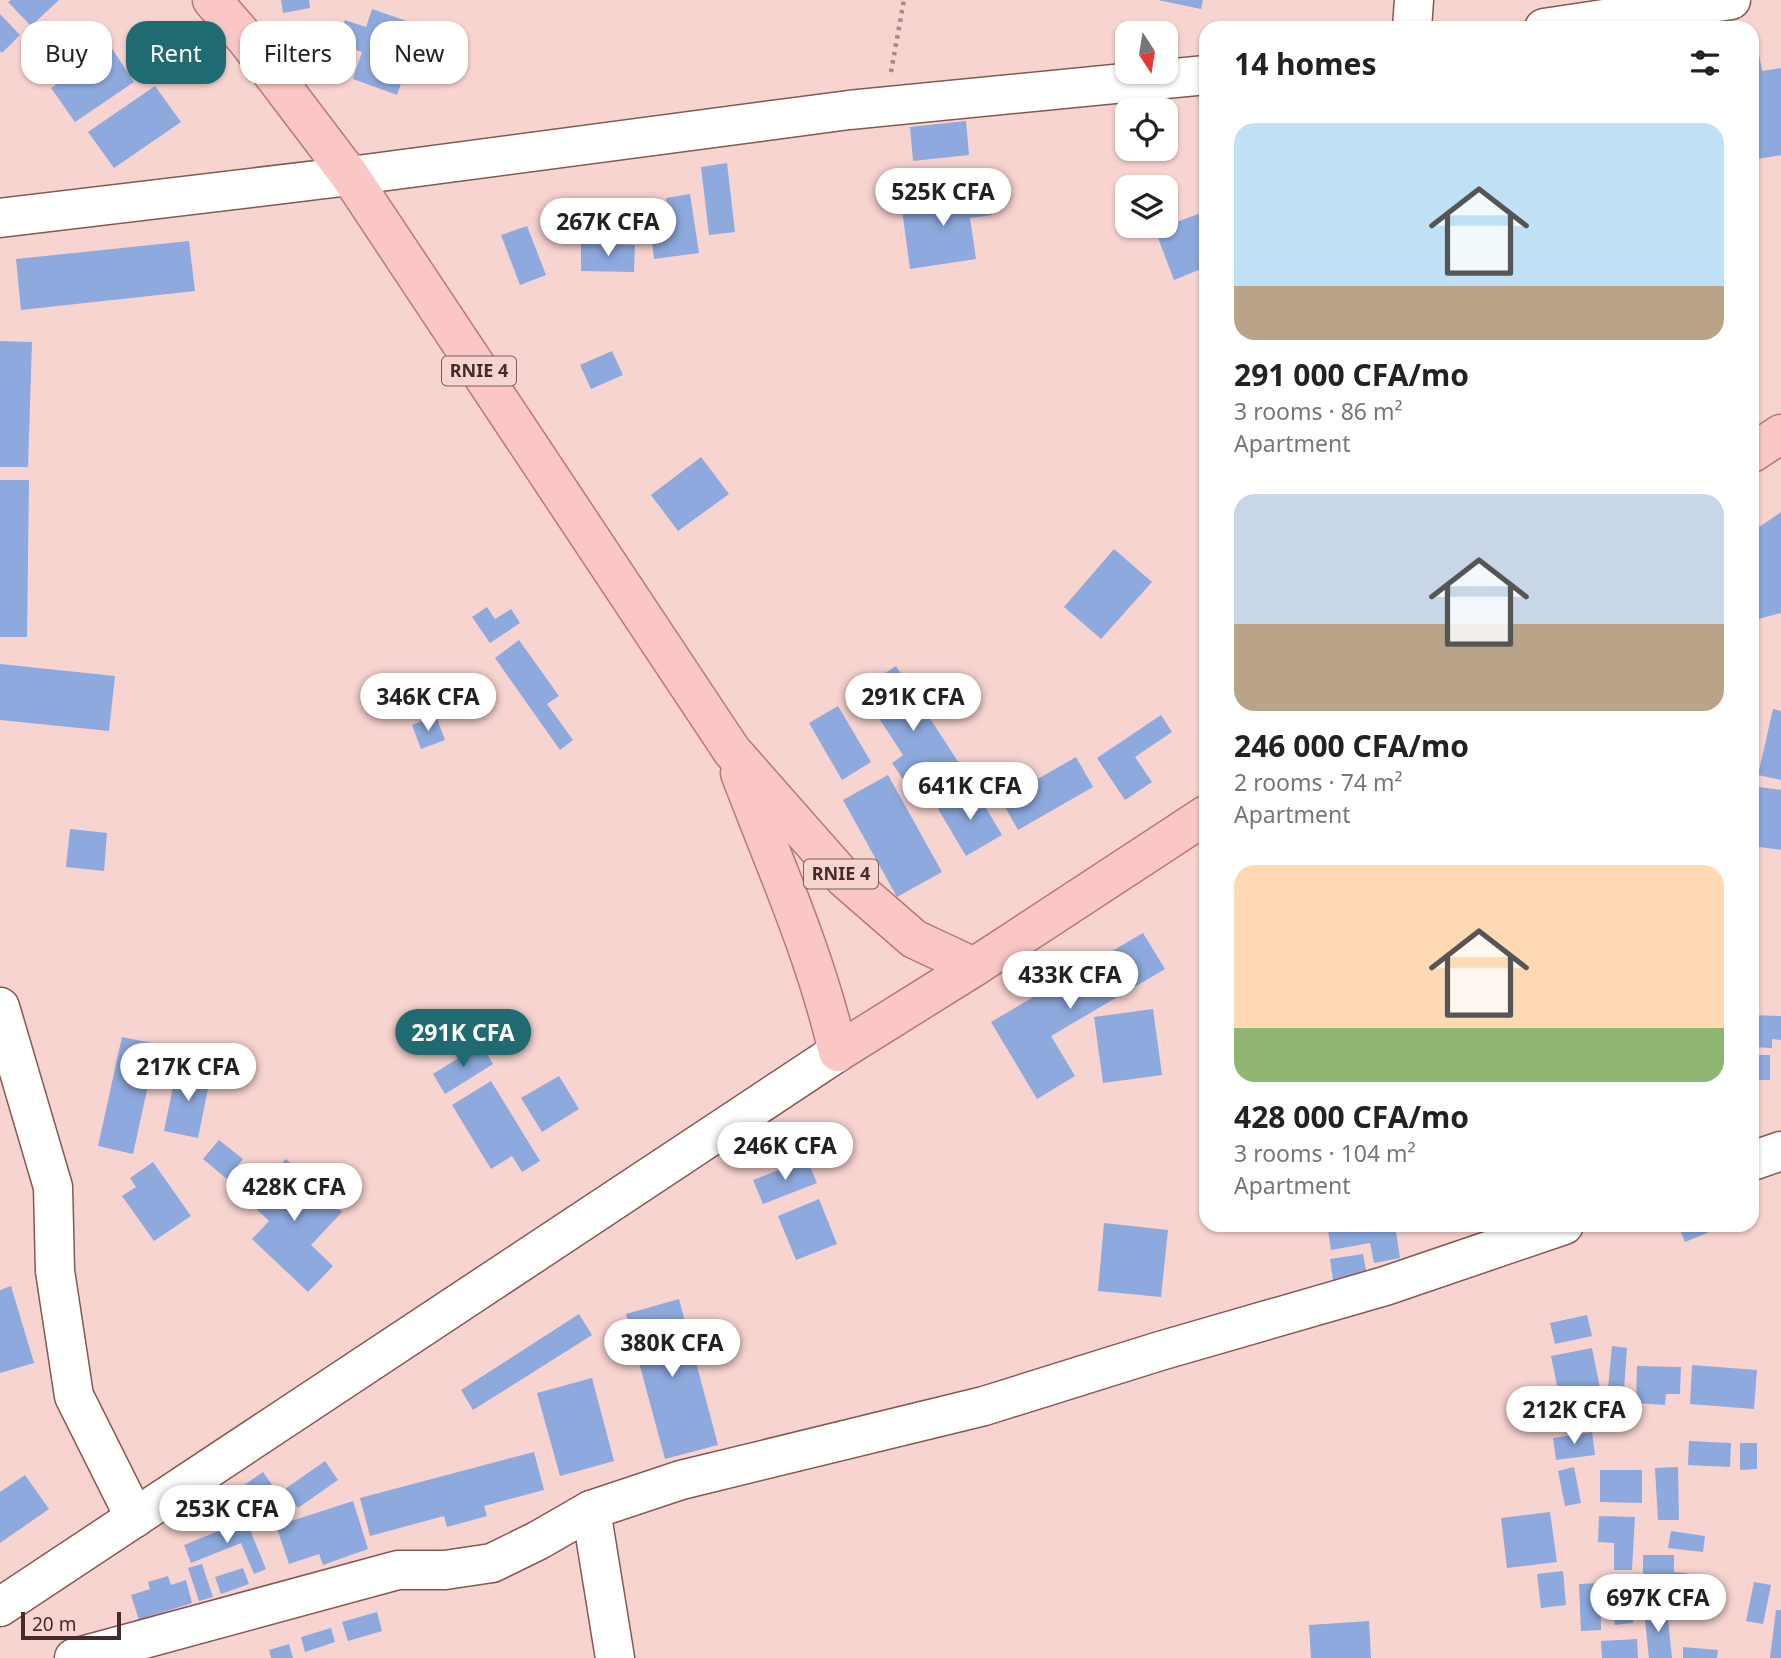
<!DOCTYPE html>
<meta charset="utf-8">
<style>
body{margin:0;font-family:"Noto Sans",sans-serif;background:#f2f2f2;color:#222;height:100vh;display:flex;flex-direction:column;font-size:26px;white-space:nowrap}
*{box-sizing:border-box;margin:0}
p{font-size:23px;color:#767676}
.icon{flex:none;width:38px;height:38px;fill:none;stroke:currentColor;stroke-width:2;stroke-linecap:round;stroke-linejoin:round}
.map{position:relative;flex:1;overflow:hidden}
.details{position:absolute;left:1199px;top:21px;width:560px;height:1211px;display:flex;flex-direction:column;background:#fff;border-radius:21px;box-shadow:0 2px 5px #0004}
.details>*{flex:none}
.guide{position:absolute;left:21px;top:21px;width:665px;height:63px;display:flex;gap:14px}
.needle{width:46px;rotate:168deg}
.controls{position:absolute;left:1115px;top:21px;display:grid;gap:14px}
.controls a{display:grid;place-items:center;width:63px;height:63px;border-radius:14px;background:#fff;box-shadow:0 2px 5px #0004;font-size:35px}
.scale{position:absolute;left:21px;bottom:18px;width:100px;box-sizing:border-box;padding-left:7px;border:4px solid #432c2b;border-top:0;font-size:19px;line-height:24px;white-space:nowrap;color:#432c2b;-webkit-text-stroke:5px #f8d4d1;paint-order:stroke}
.price{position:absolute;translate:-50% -60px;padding:0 16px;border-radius:24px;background:#fff;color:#222;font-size:23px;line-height:46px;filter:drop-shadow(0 2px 4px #0008)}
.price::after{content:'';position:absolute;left:50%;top:42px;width:21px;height:16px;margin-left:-10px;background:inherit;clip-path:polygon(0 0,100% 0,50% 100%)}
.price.current{background:#1f6b71;color:#fff}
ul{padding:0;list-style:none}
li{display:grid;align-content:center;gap:14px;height:371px;padding:0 35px}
li span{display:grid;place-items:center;height:217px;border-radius:21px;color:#555}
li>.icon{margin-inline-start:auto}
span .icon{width:126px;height:126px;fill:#fffc;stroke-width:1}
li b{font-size:30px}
h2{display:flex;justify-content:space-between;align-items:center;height:84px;padding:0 35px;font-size:30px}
.chip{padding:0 24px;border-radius:21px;background:#fff;box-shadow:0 2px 5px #0004;font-size:24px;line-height:63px}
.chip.current{background:#1f6b71;color:#fff}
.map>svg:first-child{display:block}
</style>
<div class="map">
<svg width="1781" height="1658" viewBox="0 0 1781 1658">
<rect width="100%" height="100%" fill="#f8d4d1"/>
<!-- building -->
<g fill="#8da9dd">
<polygon points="11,0 59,0 31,26 8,2"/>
<polygon points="281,0 309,0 310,8 283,13"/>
<polygon points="1158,0 1203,0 1201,9"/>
<polygon points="372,9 421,26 397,95 353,79 362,52 337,43 345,20 366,27"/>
<polygon points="0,14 20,35 2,53 0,51"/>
<polygon points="1752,32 1755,32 1762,71 1781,68 1781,155 1752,160"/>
<polygon points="111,47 134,82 75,122 51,88"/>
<polygon points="155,86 181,122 114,168 88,132"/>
<polygon points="966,121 969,155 913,161 910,127"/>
<polygon points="727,163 735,232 709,235 701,167"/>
<polygon points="988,189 992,215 970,218 976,259 910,269 901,202"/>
<polygon points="690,194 699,253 654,259 650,226 670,223 666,198"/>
<polygon points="579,199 636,204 634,230 577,226"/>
<polygon points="1206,211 1206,267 1174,280 1155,230"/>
<polygon points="527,226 546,275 520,285 501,235"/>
<polygon points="189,241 195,291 21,310 16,259"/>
<polygon points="581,243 635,245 634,272 581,271"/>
<polygon points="0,341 32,342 28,467 0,467"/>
<polygon points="612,351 623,375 591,389 580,365"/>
<polygon points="701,457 729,494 678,531 651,495"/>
<polygon points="0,480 29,480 27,637 0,637"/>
<polygon points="1781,512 1781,613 1758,619 1752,602 1752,532"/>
<polygon points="1114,549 1152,582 1101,639 1064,607"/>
<polygon points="487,607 495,619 511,609 520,623 490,643 472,617"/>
<polygon points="519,640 559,696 547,704 573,740 560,750 495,658"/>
<polygon points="0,664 115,676 109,731 0,720"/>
<polygon points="896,666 966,774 931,797 917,775 905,782 892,763 903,755 860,689"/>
<polygon points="838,706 871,762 842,780 809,723"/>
<polygon points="1773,709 1781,711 1781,780 1758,775"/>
<polygon points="1161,715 1172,732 1135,757 1152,782 1125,800 1097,758"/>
<polygon points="436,716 445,740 421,749 412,725"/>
<polygon points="1076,757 1093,787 1018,830 1001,800"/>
<polygon points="888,775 942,872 897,897 843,800"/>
<polygon points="1759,787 1781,790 1781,850 1752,846"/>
<polygon points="974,788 1002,835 966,856 938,809"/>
<polygon points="70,829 107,833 104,871 66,867"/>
<polygon points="1143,933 1165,969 1051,1036 1075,1076 1037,1099 991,1022"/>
<polygon points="1153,1009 1162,1075 1103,1083 1094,1017"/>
<polygon points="1752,1015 1781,1016 1781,1040 1772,1039 1772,1048 1752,1047"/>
<polygon points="514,1018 525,1034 503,1049 492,1032"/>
<polygon points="122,1037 157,1044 133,1154 98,1146"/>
<polygon points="481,1044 493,1064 445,1094 433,1074"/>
<rect x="1752" y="1055" width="18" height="25"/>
<polygon points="177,1067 211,1074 198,1138 164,1131"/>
<polygon points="559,1076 579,1109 542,1132 521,1098"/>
<polygon points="491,1081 540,1161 522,1172 512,1156 491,1169 452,1105"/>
<polygon points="219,1140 243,1159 227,1179 203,1159"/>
<polygon points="286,1159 342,1212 311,1245 333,1266 308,1292 252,1239 269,1221 247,1200"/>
<polygon points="807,1159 817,1183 763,1204 753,1180"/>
<polygon points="153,1162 191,1216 154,1241 122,1196 136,1187 130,1178"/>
<polygon points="819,1199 837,1244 796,1260 778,1216"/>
<polygon points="1104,1223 1168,1230 1161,1297 1098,1291"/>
<polygon points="1327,1225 1395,1225 1400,1258 1374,1263 1370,1243 1331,1250"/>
<polygon points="1678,1225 1718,1225 1719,1228 1685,1242"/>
<polygon points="1363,1254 1367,1275 1333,1280 1330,1259"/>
<polygon points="11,1286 34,1363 0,1373 0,1290"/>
<polygon points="679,1299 718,1445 665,1459 626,1314"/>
<polygon points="579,1314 592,1335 473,1410 461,1390"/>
<polygon points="1587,1315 1592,1336 1555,1344 1550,1323"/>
<polygon points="1612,1346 1627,1348 1624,1389 1608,1388"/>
<polygon points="1592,1348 1600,1388 1559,1395 1551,1356"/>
<polygon points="1692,1365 1757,1370 1754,1409 1690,1404"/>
<polygon points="1637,1366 1681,1367 1680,1394 1666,1394 1665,1405 1636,1403"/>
<polygon points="592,1378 614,1461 560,1476 537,1393"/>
<polygon points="1592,1432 1595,1455 1556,1460 1553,1438"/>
<polygon points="1689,1441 1731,1443 1730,1467 1688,1465"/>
<polygon points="1740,1443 1757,1443 1757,1469 1740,1470"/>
<polygon points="534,1452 544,1490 484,1506 487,1516 447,1527 444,1516 370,1536 360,1498"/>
<polygon points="325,1461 338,1480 298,1508 285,1489"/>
<polygon points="1574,1467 1581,1503 1565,1506 1558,1471"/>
<polygon points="1678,1467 1679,1520 1658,1520 1655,1468"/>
<polygon points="1600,1470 1642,1470 1642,1503 1600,1502"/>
<polygon points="263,1472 275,1489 236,1516 224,1499"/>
<polygon points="25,1475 49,1509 0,1543 0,1492"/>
<polygon points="353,1501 368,1549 323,1565 319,1554 289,1564 276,1526"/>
<polygon points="1550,1512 1557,1562 1507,1568 1501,1518"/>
<polygon points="1599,1516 1635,1517 1632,1570 1614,1570 1614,1543 1598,1542"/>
<polygon points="246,1520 266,1569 254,1574 241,1543 191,1563 184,1545"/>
<polygon points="1671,1531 1705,1536 1703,1552 1668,1548"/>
<polygon points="1643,1555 1674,1555 1674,1572 1687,1573 1687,1594 1679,1594 1680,1603 1643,1603"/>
<polygon points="202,1564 213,1597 199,1601 188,1568"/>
<polygon points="243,1568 249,1584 221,1594 215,1577"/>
<polygon points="1563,1571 1566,1605 1541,1608 1537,1574"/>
<polygon points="168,1576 171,1585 186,1580 192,1603 139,1620 131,1595 150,1589 148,1582"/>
<polygon points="1754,1582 1771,1585 1763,1624 1746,1621"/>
<polygon points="1600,1583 1601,1630 1581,1631 1579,1584"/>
<polygon points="1629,1583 1633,1623 1615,1625 1610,1585"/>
<polygon points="1667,1609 1672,1658 1649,1658 1644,1611"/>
<polygon points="1776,1610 1781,1610 1781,1658 1770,1658"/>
<polygon points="377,1612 382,1631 348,1641 342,1622"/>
<polygon points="1369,1621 1371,1658 1311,1658 1309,1625"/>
<polygon points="331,1628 335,1642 305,1652 301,1637"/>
<polygon points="1637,1639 1638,1658 1602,1658 1601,1641"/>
<polygon points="289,1644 293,1658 271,1658 269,1650"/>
<polygon points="1683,1647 1718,1650 1717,1658 1683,1658"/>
</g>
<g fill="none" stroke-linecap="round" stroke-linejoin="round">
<defs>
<g id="minor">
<polyline points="1412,28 1414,0"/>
<polyline points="1544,28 1731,0"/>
<polyline points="0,218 350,176 849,110 1206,75"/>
<polyline points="0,1007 53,1187 55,1271 74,1396 135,1518"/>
<polyline points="1752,1161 1781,1151"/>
<polyline points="591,1510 615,1658"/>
<polyline points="0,1607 838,1052"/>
<polyline points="74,1658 398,1570 445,1570 492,1563 537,1541 591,1510 681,1480 984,1406 1160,1351 1385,1286 1564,1225"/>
</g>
<g id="major">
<polyline points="212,0 246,39 350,176 732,751 844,878 914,939 974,967"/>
<polyline points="1752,453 1781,434"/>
<path d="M740 773C775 865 816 956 838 1052L974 967 1206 815"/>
</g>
</defs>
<!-- minor casing -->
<use href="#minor" stroke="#885653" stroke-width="41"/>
<!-- major casing -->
<use href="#major" stroke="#b77976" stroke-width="41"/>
<!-- path -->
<polyline stroke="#a68885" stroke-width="4.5" stroke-dasharray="3.5 5" stroke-linecap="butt" points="891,72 904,0"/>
<!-- minor -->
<use href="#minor" stroke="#fff" stroke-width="38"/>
<!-- major -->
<use href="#major" stroke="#fac7c5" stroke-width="38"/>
</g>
<g text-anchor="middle" stroke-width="7" stroke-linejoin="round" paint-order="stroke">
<!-- shield labels -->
<g fill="#f8d4d1" stroke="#795e5d" stroke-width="2">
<rect x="442" y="356.5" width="74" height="29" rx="5"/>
<rect x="804" y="859.5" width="74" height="29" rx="5"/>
</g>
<g font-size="18" font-weight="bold" fill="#432c2b">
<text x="479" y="377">RNIE 4</text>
<text x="841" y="880">RNIE 4</text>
</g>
</g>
</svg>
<div class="controls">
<a><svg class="needle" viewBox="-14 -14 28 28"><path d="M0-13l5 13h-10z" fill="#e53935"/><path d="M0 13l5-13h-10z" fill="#767676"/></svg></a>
<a><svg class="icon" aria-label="locate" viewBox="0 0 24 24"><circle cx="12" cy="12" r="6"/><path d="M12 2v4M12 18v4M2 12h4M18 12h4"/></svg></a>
<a><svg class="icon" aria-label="layers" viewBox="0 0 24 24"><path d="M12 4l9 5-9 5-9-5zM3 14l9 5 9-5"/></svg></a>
</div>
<div class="scale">20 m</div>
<b class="price" style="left:943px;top:228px">525K CFA</b>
<b class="price" style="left:608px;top:258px">267K CFA</b>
<b class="price" style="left:428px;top:733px">346K CFA</b>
<b class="price" style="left:913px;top:733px">291K CFA</b>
<b class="price" style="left:970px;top:822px">641K CFA</b>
<b class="price" style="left:1070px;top:1011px">433K CFA</b>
<b class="price current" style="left:463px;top:1069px">291K CFA</b>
<b class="price" style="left:188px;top:1103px">217K CFA</b>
<b class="price" style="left:785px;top:1182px">246K CFA</b>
<b class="price" style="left:294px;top:1223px">428K CFA</b>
<b class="price" style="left:672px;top:1379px">380K CFA</b>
<b class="price" style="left:1574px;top:1446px">212K CFA</b>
<b class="price" style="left:227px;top:1545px">253K CFA</b>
<b class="price" style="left:1658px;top:1634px">697K CFA</b>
<div class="guide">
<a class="chip">Buy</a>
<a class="chip current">Rent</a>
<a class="chip">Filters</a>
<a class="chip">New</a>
</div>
<section class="details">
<h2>14 homes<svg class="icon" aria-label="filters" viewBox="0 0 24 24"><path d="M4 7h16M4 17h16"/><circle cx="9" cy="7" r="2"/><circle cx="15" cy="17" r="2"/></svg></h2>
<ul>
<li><span style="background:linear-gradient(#bfe0f5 75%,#b9a48a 0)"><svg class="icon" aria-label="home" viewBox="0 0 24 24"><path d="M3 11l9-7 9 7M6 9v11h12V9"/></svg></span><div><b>291 000 CFA/mo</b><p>3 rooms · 86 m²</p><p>Apartment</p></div></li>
<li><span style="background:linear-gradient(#c9d6e8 60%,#b9a48a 0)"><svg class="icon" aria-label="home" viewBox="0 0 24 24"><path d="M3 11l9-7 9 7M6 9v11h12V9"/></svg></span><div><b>246 000 CFA/mo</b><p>2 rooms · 74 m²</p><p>Apartment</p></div></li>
<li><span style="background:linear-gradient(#ffd9b3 75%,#8fb573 0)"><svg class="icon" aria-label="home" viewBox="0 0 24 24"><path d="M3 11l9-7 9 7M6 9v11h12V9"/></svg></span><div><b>428 000 CFA/mo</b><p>3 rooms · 104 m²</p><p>Apartment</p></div></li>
</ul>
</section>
</div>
